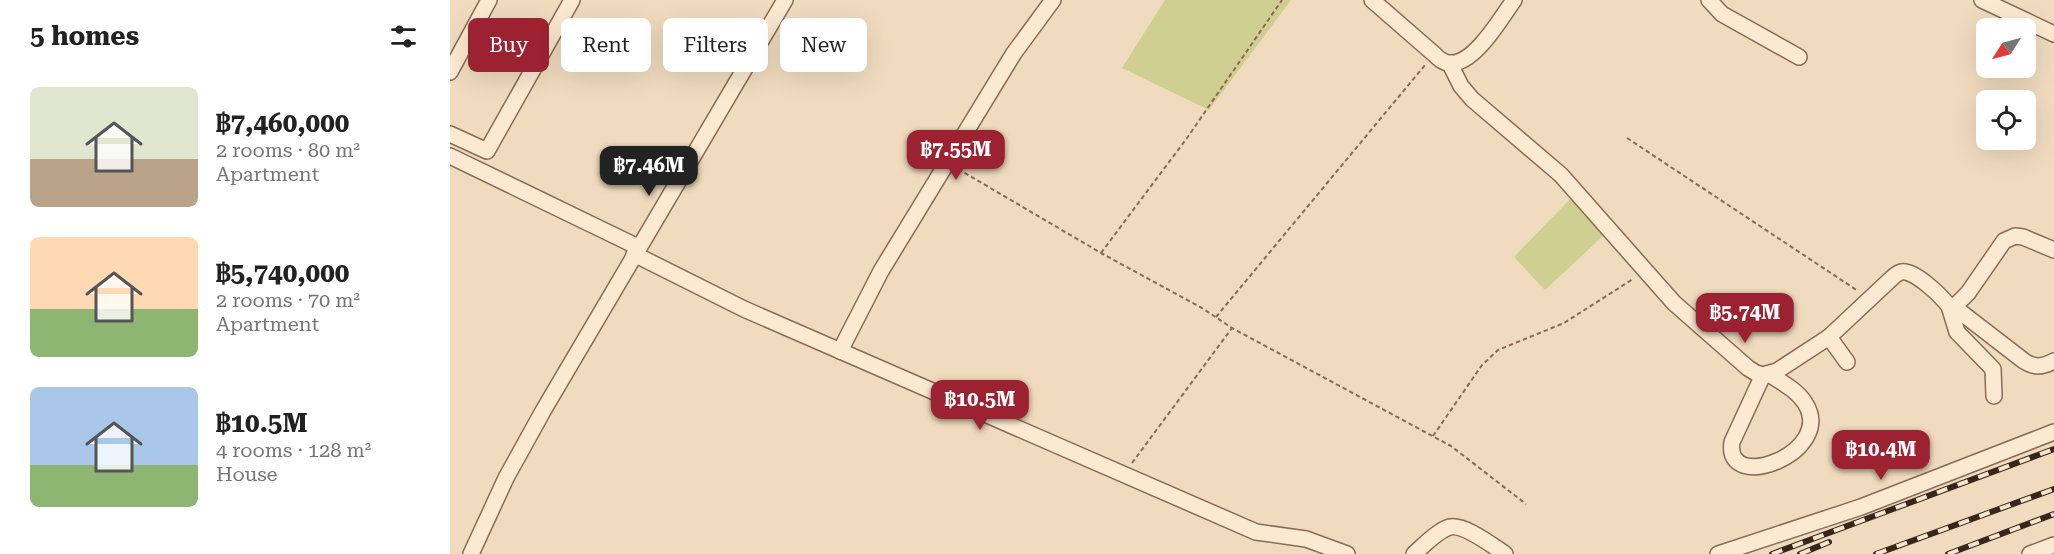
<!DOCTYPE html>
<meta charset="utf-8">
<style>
body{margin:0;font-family:"Roboto Serif",serif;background:#f6f6f6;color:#222;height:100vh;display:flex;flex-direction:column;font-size:22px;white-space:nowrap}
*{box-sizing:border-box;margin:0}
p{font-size:20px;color:#767676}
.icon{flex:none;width:33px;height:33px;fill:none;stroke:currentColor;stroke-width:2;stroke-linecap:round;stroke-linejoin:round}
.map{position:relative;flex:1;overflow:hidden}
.drawer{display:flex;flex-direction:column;background:#fff;width:450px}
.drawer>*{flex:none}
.banner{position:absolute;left:18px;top:18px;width:570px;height:54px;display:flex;gap:12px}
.needle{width:39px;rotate:234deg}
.buttons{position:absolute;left:1526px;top:18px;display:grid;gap:12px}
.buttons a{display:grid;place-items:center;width:60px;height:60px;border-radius:9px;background:#fff;box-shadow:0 6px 24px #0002;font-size:30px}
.price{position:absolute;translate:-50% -51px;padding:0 14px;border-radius:12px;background:#9c2232;color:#fff;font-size:20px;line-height:39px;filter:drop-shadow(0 2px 3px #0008)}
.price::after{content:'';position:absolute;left:50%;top:36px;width:18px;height:14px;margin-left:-9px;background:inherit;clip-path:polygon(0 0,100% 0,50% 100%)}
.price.selected{background:#222;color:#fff}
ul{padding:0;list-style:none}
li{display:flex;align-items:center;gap:18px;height:150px;padding:0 30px}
li span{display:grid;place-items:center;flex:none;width:168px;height:120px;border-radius:9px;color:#555}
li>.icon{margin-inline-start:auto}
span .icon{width:72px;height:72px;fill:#fffc;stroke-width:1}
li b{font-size:26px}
h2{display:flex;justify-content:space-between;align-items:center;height:72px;padding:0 30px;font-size:26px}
.chip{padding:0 21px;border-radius:9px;background:#fff;box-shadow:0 6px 24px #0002;font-size:21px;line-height:54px}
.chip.selected{background:#9c2232;color:#fff}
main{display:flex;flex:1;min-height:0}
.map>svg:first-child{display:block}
</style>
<main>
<section class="drawer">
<h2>5 homes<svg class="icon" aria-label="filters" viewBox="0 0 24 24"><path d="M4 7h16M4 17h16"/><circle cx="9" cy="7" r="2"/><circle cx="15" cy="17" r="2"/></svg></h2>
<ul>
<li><span style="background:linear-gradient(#dfe7d0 60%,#b9a48a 0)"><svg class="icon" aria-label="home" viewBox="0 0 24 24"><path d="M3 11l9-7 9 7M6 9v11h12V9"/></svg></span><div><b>฿7,460,000</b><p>2 rooms · 80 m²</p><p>Apartment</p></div></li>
<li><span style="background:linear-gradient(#ffd9b3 60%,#8fb573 0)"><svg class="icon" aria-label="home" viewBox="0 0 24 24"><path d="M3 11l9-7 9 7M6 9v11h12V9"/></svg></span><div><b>฿5,740,000</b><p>2 rooms · 70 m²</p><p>Apartment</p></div></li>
<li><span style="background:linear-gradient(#a9c7e8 65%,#8fb573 0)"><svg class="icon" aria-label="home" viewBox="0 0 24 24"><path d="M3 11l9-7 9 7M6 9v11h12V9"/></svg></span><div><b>฿10.5M</b><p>4 rooms · 128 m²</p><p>House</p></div></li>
</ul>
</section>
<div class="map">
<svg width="1604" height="554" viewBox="0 0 1604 554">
<rect width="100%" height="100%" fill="#f0dbbe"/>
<!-- green -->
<g fill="#cfcf91">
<polygon points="715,0 841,0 759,110 672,68"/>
<polygon points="1122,197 1154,235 1095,290 1064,257"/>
</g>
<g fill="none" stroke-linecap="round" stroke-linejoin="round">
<defs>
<g id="minor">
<path d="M922 0 984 54C988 58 993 63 1000 63 1024 65 1051 18 1064 0"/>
<polyline points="1259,0 1272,14 1349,57"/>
<polyline points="1532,0 1604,34"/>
<path d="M1000 64 1011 86 1022 99 1111 175 1224 303 1298 368 1306 373 1313 375 1327 371 1379 337 1442 278C1444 276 1448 273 1451 272 1464 269 1491 296 1499 306L1504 307 1518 293 1554 241 1565 236 1573 237 1604 250"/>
<polyline points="0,72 39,0"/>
<polyline points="0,134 37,151 122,0"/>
<polyline points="0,156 188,247"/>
<polyline points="184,254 294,309 806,532 856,539 897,554"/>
<polyline points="1499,306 1507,332 1543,369 1544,396"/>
<path d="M1504 307 1574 361C1585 368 1592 367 1604 361"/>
<polyline points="1379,337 1397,362"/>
<polyline points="390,351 431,271 564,53 603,0"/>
<path d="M1313 375 1282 442C1273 495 1387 453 1355 403 1347 390 1331 382 1319 374"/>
<polyline points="21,554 56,478 93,411 335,0"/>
<path d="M964 554C974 545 985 533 997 528 1011 521 1043 546 1055 554"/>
<polyline points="1268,554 1411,507 1604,432"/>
<polyline points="1580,554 1604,545"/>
</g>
</defs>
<!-- minor casing -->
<use href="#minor" stroke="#896b56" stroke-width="18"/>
<!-- path -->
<g stroke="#896b56" stroke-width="2" stroke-dasharray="4.5 3" stroke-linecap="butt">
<polyline points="1177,138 1408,291"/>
<polyline points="508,169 651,253 752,308 782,328 1001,446 1076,504"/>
<polyline points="651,253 737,138 832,0"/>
<polyline points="766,317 975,65"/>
<polyline points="983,436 1032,365 1048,350 1114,323 1183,279"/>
<polyline points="682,463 782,328"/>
</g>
<!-- minor -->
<use href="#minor" stroke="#fbe9d1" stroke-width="15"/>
<defs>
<g id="rail">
<polyline points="1322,554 1604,449"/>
<polyline points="1350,554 1379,542"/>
<polyline points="1426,554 1604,489"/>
<polyline points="1498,554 1604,514"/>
</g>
</defs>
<!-- rail casing -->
<use href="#rail" stroke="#38261b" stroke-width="6"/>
<!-- rail -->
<use href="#rail" stroke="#f7e6ce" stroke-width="4" stroke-dasharray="11" stroke-linecap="butt"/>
</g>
</svg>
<div class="buttons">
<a><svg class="needle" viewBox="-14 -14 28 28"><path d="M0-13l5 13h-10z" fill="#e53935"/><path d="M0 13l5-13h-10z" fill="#767676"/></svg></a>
<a><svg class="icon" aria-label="locate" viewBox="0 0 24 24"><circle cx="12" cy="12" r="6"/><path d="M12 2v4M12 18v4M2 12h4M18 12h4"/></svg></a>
</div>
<b class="price" style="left:506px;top:181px">฿7.55M</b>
<b class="price selected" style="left:199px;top:197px">฿7.46M</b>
<b class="price" style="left:1295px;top:344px">฿5.74M</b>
<b class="price" style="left:530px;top:431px">฿10.5M</b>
<b class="price" style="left:1431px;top:481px">฿10.4M</b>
<div class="banner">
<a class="chip selected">Buy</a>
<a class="chip">Rent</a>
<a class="chip">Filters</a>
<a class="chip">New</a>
</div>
</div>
</main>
